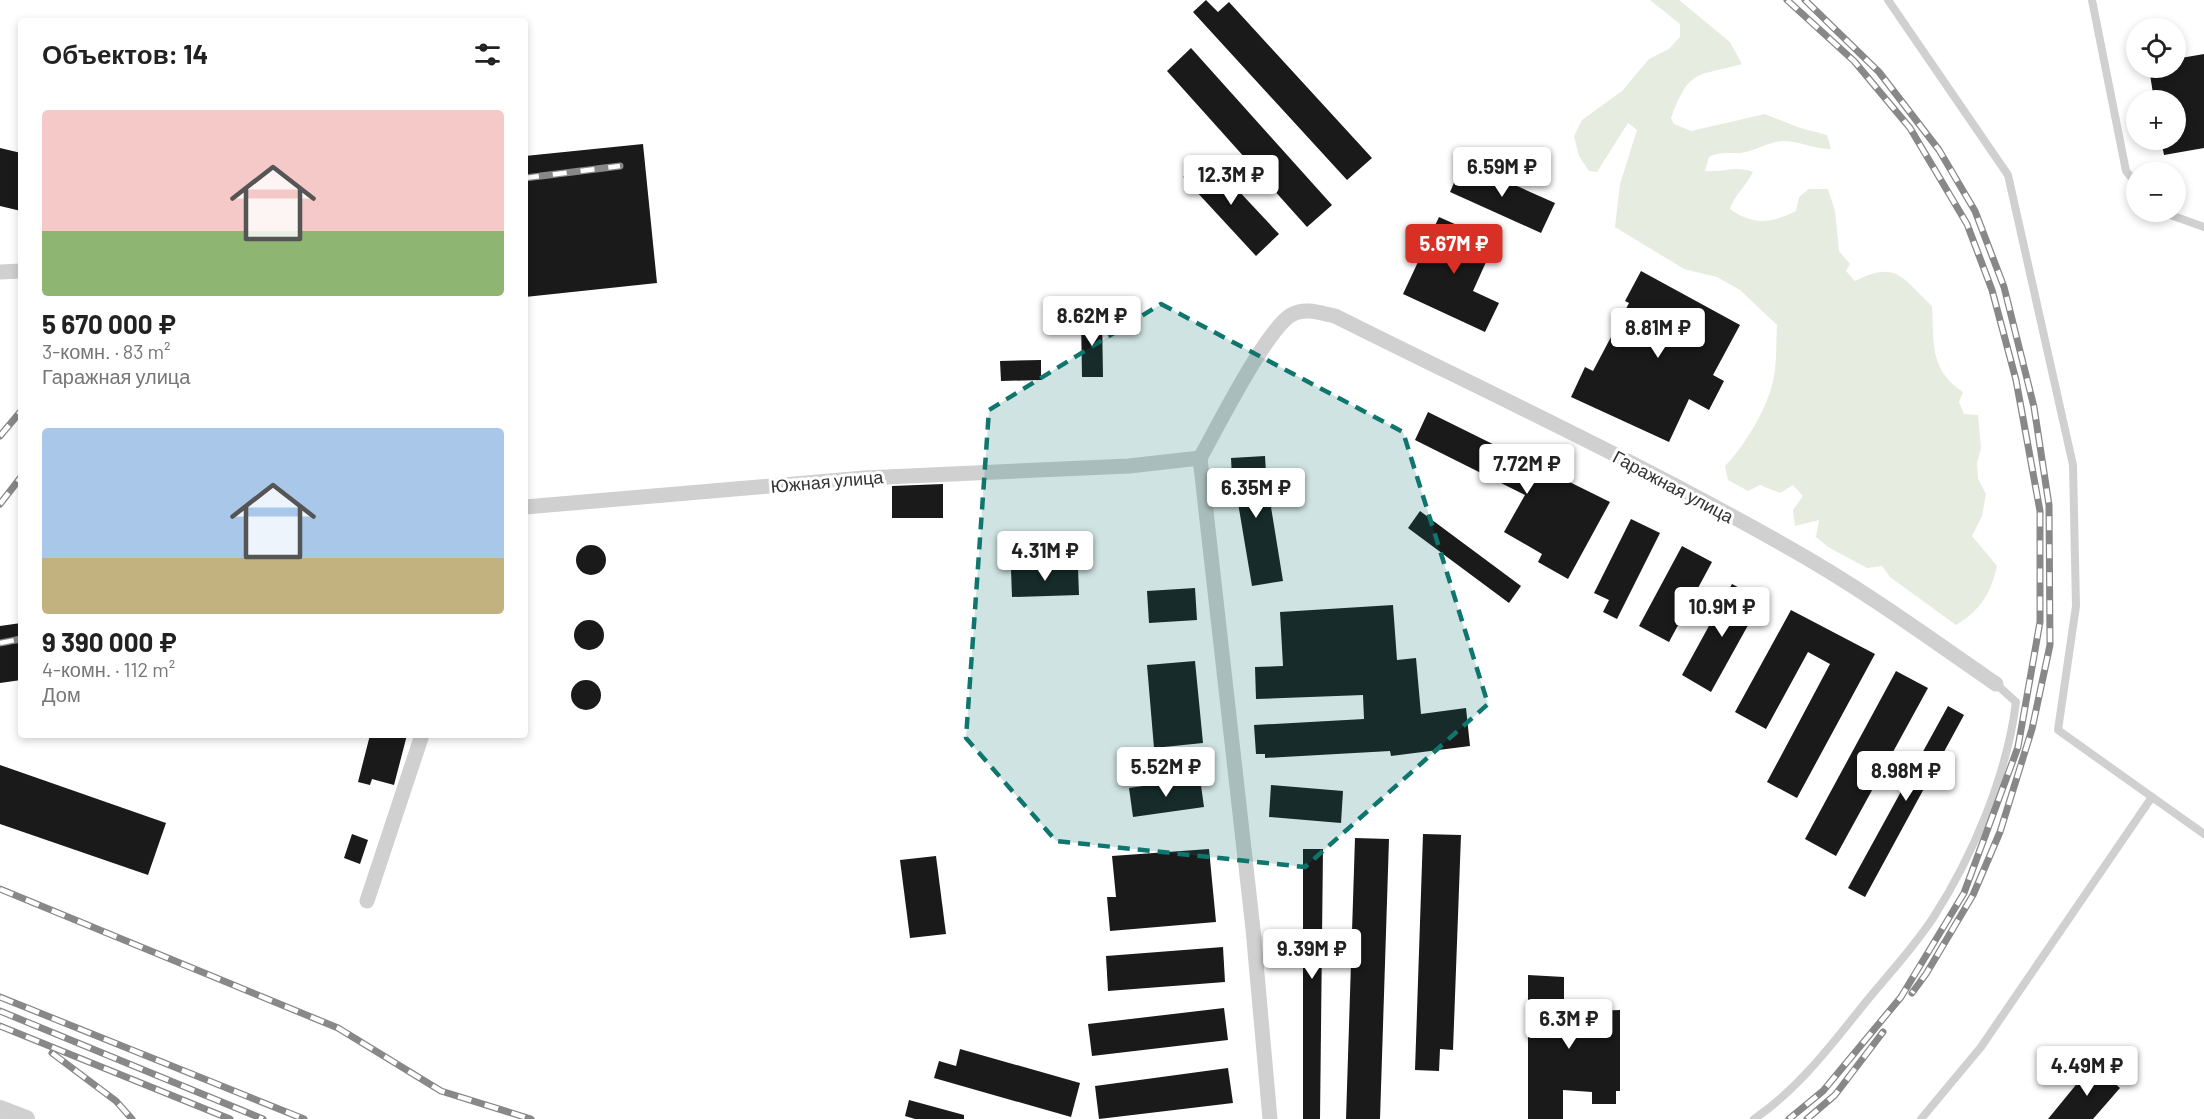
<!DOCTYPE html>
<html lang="ru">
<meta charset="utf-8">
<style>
body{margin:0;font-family:Barlow,sans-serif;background:#f2f2f2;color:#222;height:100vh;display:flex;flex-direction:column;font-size:22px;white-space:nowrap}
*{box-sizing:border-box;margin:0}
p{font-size:20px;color:#767676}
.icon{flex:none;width:33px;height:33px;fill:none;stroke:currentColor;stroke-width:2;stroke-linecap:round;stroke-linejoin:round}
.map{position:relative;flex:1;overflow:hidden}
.details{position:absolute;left:18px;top:18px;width:510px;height:720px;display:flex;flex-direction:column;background:#fff;border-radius:6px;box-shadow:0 3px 9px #0003}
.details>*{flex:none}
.fabs{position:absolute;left:2126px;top:18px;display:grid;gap:12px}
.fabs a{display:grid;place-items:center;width:60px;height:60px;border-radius:50%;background:#fff;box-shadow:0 3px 9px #0003;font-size:30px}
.price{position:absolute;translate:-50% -51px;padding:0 14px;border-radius:6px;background:#fff;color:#222;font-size:20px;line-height:39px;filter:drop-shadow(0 2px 3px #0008)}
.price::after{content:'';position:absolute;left:50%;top:36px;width:18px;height:14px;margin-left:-9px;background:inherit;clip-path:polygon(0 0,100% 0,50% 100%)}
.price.current{background:#d93025;color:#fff}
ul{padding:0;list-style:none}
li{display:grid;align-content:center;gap:12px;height:318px;padding:0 24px}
li span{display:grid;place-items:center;height:186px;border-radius:6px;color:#555}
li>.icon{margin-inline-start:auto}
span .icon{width:108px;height:108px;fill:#fffc;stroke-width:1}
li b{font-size:26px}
h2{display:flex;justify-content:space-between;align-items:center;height:72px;padding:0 24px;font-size:26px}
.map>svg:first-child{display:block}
</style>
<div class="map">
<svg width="2204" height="1119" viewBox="0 0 2204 1119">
<rect width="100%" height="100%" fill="#fff"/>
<!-- green -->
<path fill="#e6ecdf" d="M1650 0H1679L1730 42 1742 64C1697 77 1690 67 1671 118L1674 124 1691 131 1765 114 1800 128 1827 135 1831 149C1815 149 1798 141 1783 141 1768 142 1759 149 1746 152 1732 155 1722 150 1709 157L1705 171C1722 173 1735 165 1753 172 1746 186 1735 194 1730 209 1754 226 1771 223 1796 211L1799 197 1809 189H1828L1835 211 1839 251 1850 264 1846 271 1855 281C1898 260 1901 278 1932 306 1934 342 1929 370 1963 392L1959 402 1964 414 1978 415 1981 448 1977 463 1978 479 1986 494 1982 516 1972 536 1997 566C1991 593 1981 610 1956 625L1890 577 1882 566 1867 568 1828 547 1816 537 1819 520 1795 526 1793 510 1803 496 1793 485 1780 493 1760 485 1748 491 1728 480 1725 466C1745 446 1770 404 1774 376 1777 360 1776 342 1777 325L1740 290 1717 277 1684 269 1615 227 1620 184 1637 130 1628 123 1597 172 1589 171 1579 156 1574 136 1582 120 1622 91 1649 59 1669 49 1680 37V24Z"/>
<!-- building -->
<g fill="#1a1a1a">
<polygon points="1206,0 1218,12 1229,2 1372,158 1347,180 1193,12"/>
<polygon points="1191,48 1332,205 1307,227 1167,71"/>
<polygon points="2204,54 2204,148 2164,155 2161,140 2175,140 2175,100 2154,100 2149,68 2175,68 2175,59"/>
<polygon points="643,144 657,283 525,297 525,156"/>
<polygon points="0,148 21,153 21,211 0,206"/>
<polygon points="1206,156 1279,234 1256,256 1183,177"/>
<polygon points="1463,162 1555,203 1541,233 1450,192"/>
<polygon points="1439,217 1495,242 1473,291 1499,303 1485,332 1403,294"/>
<polygon points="1641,271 1740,325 1713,375 1724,381 1709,410 1689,399 1669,442 1571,397 1585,367 1593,371 1629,303 1625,301"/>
<polygon points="1081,317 1102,317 1103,377 1082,377"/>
<polygon points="1041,360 1041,380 1001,381 1000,361"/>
<polygon points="1428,412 1610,502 1568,579 1538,562 1542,554 1504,532 1525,495 1415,440"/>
<polygon points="1265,456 1268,507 1271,507 1283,581 1252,586 1237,497 1233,497 1231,458"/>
<polygon points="943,484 943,518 892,518 892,486"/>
<polygon points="1420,511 1521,586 1509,603 1408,528"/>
<polygon points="1631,519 1660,533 1617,619 1603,612 1609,600 1594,593"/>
<circle cx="591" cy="560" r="15"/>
<polygon points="1682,546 1712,562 1669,642 1639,626"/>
<polygon points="1078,568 1079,595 1012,597 1011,570"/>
<polygon points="1732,584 1762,600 1711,692 1682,675"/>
<polygon points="1195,588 1197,620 1149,623 1147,591"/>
<polygon points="1393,605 1397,660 1416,658 1421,714 1466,708 1470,746 1391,756 1390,751 1265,758 1265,754 1256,754 1254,725 1364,719 1363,695 1256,699 1255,667 1283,666 1280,612"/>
<polygon points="1791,610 1875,654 1797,798 1767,782 1830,664 1808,652 1766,729 1735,712"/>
<circle cx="589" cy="635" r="15"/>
<polygon points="21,623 21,680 0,683 0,626"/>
<polygon points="1195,661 1203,743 1154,748 1147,665"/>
<polygon points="1896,671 1928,688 1836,856 1805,839"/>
<circle cx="586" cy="695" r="15"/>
<polygon points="1948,706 1964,715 1865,897 1848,888"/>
<polygon points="370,735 407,735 394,785 372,779 370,785 358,782"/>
<polygon points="0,765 166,823 148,875 0,824"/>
<polygon points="1200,778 1204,807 1133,817 1129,788"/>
<polygon points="1271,785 1343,791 1341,823 1269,817"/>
<polygon points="352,834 368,840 360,864 344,858"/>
<polygon points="1423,834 1461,835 1453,1050 1440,1049 1439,1071 1415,1070"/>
<polygon points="1355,838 1389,839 1380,1119 1346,1119"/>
<polygon points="1209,849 1216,922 1110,931 1107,897 1116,897 1112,856"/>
<polygon points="1303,849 1323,849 1320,1119 1303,1119"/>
<polygon points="936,856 946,934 910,938 900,860"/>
<polygon points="1223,947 1225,982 1108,991 1106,956"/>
<polygon points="1528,975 1564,977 1564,1012 1620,1010 1620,1091 1616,1091 1616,1104 1592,1104 1592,1092 1563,1090 1563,1119 1528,1119"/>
<polygon points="1224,1008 1228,1040 1092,1056 1088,1024"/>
<polygon points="960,1049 1080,1083 1071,1117 934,1078 939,1061 956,1066"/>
<polygon points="2093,1064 2120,1088 2093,1119 2048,1119"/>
<polygon points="1228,1068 1233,1103 1099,1119 1095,1086"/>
<polygon points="909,1100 964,1115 964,1119 915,1119 905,1116"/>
</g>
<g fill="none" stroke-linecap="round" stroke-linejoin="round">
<!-- service -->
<g stroke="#d0d0d0" stroke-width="8">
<polyline points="1888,0 2008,175 2073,465 2076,606 2058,730 2152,797"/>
<polyline points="2092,0 2126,171 2136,183"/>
<polyline points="2162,212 2204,227"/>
<path d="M1754 1119C1797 1090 1829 1048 1861 1008 1885 978 1912 950 1933 918 1973 856 2007 775 2016 702L1996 684"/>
<polyline points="1921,1119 1981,1047 2152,797 2204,834"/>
</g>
<!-- minor -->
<g stroke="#d0d0d0" stroke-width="15">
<polyline points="0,272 21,271"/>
<path d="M1200 458C1217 428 1266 330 1291 315 1305 307 1320 313 1335 316 1485 391 1638 462 1784 545 1858 586 1927 636 1996 684"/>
<polyline points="1200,458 1253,929 1270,1119"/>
<polyline points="525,507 864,478 1129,466 1200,458"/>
<polyline points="367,901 422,735"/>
</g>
<!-- tertiary -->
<polyline stroke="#d0d0d0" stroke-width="18" points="0,1109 26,1119"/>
<defs>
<g id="rail">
<polyline points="1787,0 1854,61 1910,128 1967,224 1992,290 2016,380 2040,511 2040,622 2018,747 1964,893 1901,997 1823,1091 1789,1119"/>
<polyline points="1805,0 1879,72 1939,150 1975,211 2004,287 2034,407 2049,505 2050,645 2032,729 2000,832 1973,895 1926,974 1912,993"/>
<polyline points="525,178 620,166"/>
<polyline points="0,436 21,411"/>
<polyline points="0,504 21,477"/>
<polyline points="0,643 21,639"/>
<polyline points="0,889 338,1028 441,1091 531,1119"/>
<polyline points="0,997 304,1119"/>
<polyline points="0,1011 263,1119"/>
<polyline points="0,1026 230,1119"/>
<polyline points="52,1053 116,1101 132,1119"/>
<polyline points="1807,1119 1835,1095 1883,1032"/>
</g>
</defs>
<!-- rail casing -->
<use href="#rail" stroke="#888" stroke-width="7"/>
<!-- rail -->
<use href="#rail" stroke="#fff" stroke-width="4.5" stroke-dasharray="14" stroke-linecap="butt"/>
</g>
<!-- marked area -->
<path fill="#0f766e" fill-opacity="0.2" stroke="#0f766e" stroke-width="4.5" stroke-dasharray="12 8" stroke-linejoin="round" d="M1161 304 1403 432 1488 704 1305 867 1056 841 966 738 989 410Z"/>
<g text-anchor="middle" stroke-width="6" stroke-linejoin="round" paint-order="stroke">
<!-- street labels -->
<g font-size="18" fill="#333" stroke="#fff">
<text transform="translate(827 482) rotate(-5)" y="6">Южная улица</text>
<text transform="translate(1673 487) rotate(28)" y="6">Гаражная улица</text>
</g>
</g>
</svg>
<div class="fabs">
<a><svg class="icon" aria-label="locate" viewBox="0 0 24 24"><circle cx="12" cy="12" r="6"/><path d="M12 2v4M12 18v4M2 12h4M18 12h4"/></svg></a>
<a>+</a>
<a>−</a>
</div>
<b class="price" style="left:1502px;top:198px">6.59M ₽</b>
<b class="price" style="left:1231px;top:206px">12.3M ₽</b>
<b class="price current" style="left:1454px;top:275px">5.67M ₽</b>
<b class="price" style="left:1092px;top:347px">8.62M ₽</b>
<b class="price" style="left:1658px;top:359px">8.81M ₽</b>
<b class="price" style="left:1527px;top:495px">7.72M ₽</b>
<b class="price" style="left:1256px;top:519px">6.35M ₽</b>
<b class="price" style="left:1045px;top:582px">4.31M ₽</b>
<b class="price" style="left:1722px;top:638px">10.9M ₽</b>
<b class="price" style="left:1166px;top:798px">5.52M ₽</b>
<b class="price" style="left:1906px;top:802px">8.98M ₽</b>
<b class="price" style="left:1312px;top:980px">9.39M ₽</b>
<b class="price" style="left:1569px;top:1050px">6.3M ₽</b>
<b class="price" style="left:2087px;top:1097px">4.49M ₽</b>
<section class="details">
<h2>Объектов: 14<svg class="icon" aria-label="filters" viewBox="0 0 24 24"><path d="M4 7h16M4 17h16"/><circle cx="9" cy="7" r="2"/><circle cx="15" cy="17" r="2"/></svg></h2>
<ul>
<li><span style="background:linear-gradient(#f6c9c9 65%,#8fb573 0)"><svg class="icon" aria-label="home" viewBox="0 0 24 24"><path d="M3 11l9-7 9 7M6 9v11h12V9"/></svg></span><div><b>5 670 000 ₽</b><p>3-комн. · 83 m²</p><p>Гаражная улица</p></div></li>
<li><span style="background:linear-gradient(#a9c7e8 70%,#c2b280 0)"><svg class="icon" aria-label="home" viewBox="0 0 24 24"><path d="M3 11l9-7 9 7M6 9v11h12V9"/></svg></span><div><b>9 390 000 ₽</b><p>4-комн. · 112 m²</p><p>Дом</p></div></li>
</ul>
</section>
</div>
